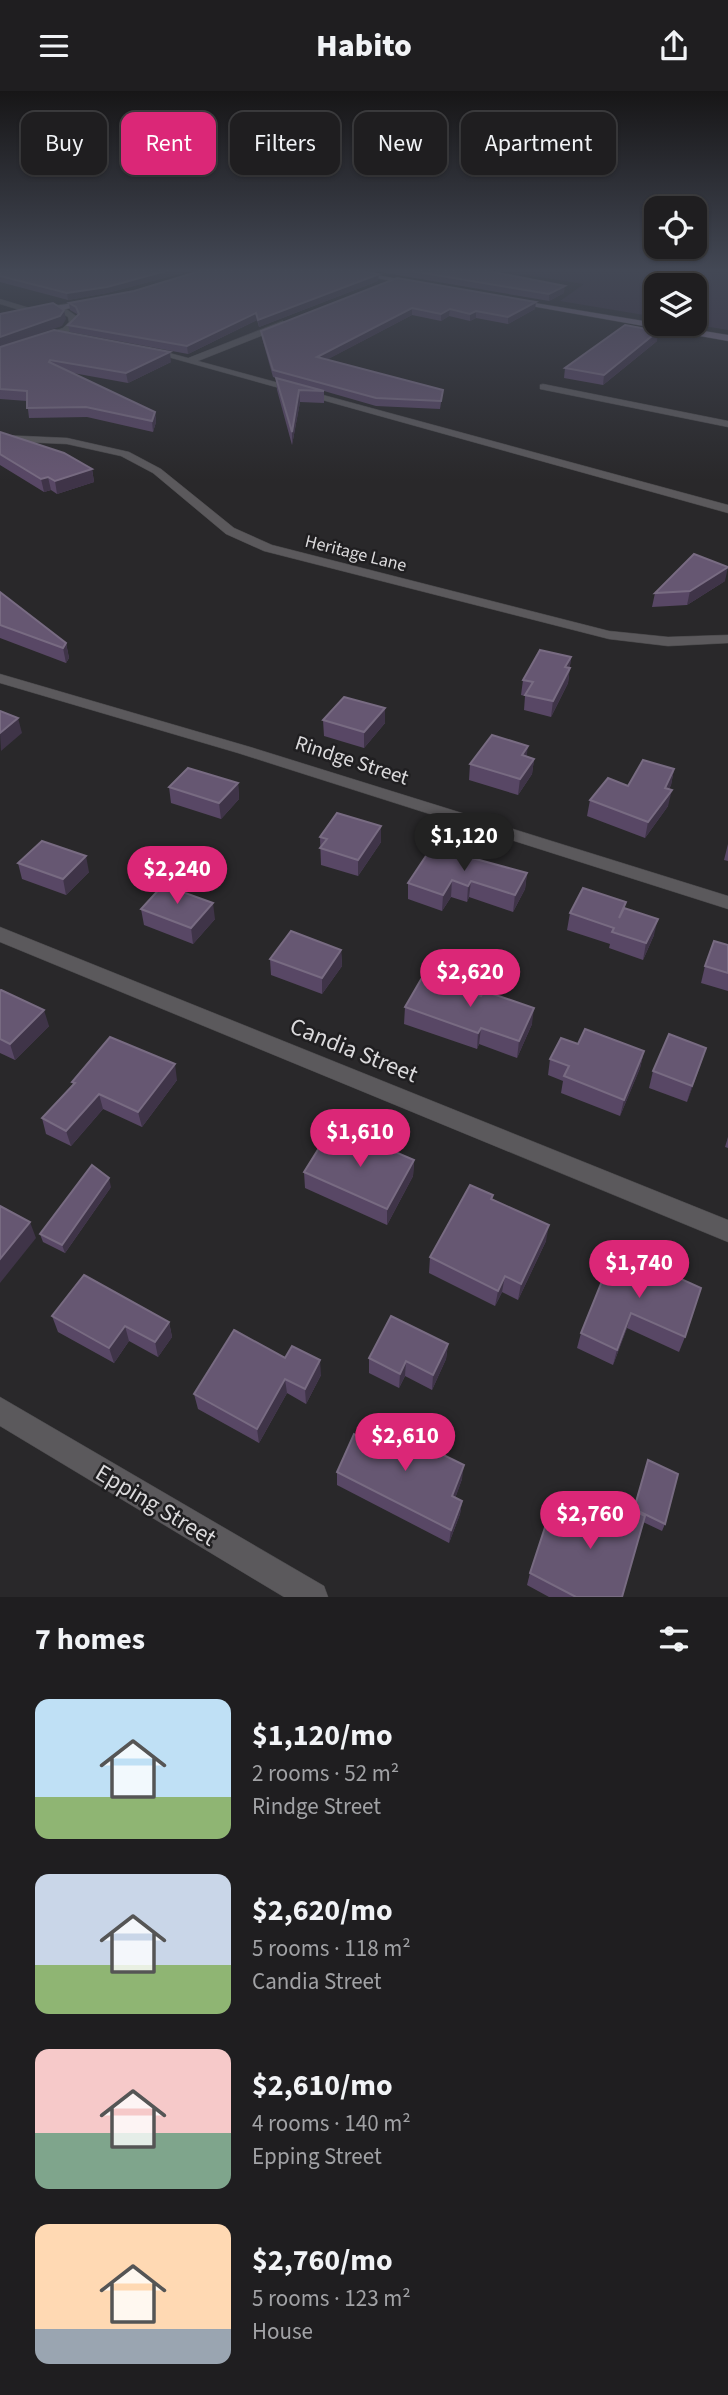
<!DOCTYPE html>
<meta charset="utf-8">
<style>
body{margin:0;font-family:"Source Sans 3",sans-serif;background:#2c2b2d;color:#f1f3f6;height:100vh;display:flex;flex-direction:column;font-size:26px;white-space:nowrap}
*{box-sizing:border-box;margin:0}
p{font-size:23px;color:#a1a2a5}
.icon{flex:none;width:38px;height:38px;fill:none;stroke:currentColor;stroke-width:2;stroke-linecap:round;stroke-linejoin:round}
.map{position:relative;height:1506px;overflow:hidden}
.drawer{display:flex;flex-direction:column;background:#1f1e20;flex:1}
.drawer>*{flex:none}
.banner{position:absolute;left:21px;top:21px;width:686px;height:63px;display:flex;gap:14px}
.fabs{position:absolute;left:644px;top:105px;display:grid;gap:14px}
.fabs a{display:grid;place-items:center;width:63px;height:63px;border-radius:14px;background:#1f1e20;box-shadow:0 2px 5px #0004,0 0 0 2px #3c3c3e;font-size:35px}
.price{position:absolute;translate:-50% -60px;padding:0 16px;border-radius:24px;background:#db2777;color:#fff;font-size:23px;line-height:46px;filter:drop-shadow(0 2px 4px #0008)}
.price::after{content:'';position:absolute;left:50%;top:42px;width:21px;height:16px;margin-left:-10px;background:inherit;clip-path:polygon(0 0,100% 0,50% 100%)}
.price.selected{background:#222;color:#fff}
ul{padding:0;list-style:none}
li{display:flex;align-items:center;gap:21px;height:175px;padding:0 35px}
li span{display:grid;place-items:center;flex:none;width:196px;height:140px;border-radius:14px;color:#555}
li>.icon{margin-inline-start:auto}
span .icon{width:84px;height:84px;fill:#fffc;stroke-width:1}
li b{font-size:30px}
h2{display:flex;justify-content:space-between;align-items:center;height:84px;padding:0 35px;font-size:30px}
.tag{padding:0 24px;border-radius:14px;background:#1f1e20;box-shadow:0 2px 5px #0004,0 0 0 2px #3c3c3e;font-size:24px;line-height:63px}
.tag.selected{background:#db2777;color:#fff}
header{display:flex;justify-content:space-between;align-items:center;height:91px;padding:0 35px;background:#1f1e20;font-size:32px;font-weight:800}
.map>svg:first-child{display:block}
</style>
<header><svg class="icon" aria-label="menu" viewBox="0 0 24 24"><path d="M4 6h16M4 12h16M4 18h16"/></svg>Habito<svg class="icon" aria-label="share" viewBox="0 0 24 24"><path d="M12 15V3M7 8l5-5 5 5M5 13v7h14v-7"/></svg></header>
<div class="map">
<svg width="728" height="1506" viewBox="0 0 728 1506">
<rect width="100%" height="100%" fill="#29282a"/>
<!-- green -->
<polygon fill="#3b3144" points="494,179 728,179 728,239 692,233 695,233 695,194 656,194 656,226 560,210 584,193"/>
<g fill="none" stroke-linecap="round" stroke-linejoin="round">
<defs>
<g id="minor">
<polygon points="0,208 36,219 37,221 33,223 0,213"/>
<polygon points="56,215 62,215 76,225 77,231 69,241 0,265 0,259 63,237 69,231 68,226 56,219"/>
<polygon points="283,230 286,235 198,270 728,414 728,422 143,259 147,256 188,267"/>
<polygon points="543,293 728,330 728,336 540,298 540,294"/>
<polygon points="0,344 67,347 129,361 161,378 234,437 272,454 609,540 668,546 728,544 728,552 668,555 609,548 264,460 226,443 153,382 121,365 67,353 0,350"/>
<polygon points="0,583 250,656 728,805 728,818 238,662 0,592"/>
<polygon points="0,836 728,1129 728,1151 0,851"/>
<polygon points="0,1306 324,1495 328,1506 284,1506 0,1335"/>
</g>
<g id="secondary">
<polygon points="333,179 352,179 418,192 414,194"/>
<polygon points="511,208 728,244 728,250 514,212"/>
<polygon points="93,209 96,213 0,229 0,223"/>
</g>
</defs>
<!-- minor casing -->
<use href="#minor" stroke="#464547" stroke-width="1"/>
<!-- secondary casing -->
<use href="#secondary" stroke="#464547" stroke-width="1"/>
<!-- minor -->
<use href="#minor" fill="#5b595c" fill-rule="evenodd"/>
<!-- secondary -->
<use href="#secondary" fill="#7b6f85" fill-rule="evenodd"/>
</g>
<!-- wall -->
<g fill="#584765">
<polygon points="0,179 194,179 107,202 68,209 0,191"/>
<polygon points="368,179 483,179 564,202 549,210"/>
<polygon points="397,187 535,218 508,233 476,227 470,230 449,225 441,230 412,224 326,269 443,299 440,318 376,315 324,300 324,312 300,311 292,354 277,299 276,287 273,286 262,247 261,240"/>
<polygon points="378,190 259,236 257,229 188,263 70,241 68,234 78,224 77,223 70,219 69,212 134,200"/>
<polygon points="657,250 603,294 564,287 565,277"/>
<polygon points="0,256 171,271 128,292 73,282 155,321 156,331 153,341 87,326 29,327 27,310 0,308"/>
<polygon points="0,341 92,378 94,391 57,403 51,399 44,401 0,374"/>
<polygon points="725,490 687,514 652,516 655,502"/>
<polygon points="0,501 66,552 69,567 66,572 0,547"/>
<polygon points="571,566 568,592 551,626 524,619 525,605 521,604 523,589"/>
<polygon points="323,629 385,632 364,657 324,645"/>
<polygon points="527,665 534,668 532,683 518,704 469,689 470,673"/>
<polygon points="674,678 671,694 669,698 668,715 645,747 587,725 590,709"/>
<polygon points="238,692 239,708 221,728 171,712 169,696"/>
<polygon points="320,746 381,751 358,785 321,774"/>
<polygon points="728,753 728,770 724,769"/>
<polygon points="18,772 89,781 66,804 22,788"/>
<polygon points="527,782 525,798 513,821 469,806 467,811 451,806 442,820 408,808 408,792"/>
<polygon points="625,817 654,844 643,869 609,857 610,853 567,839 570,822"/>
<polygon points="141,818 215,828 193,853 144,834"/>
<polygon points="728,854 728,900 701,892 705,875"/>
<polygon points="341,859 342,875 322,903 271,884 270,868"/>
<polygon points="0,900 49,935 15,969 0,962"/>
<polygon points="405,916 532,933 517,967 479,953 477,958 404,933"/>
<polygon points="578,953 644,960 640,977 620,1025 561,1002 563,990 548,984 550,968"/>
<polygon points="706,957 687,1011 649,997 653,980"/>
<polygon points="177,989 142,1036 103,1018 71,1055 46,1043 42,1027 73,993 72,991"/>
<polygon points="728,1046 728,1057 725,1056"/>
<polygon points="361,1055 414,1069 413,1085 387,1134 305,1097 304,1081"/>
<polygon points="111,1096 65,1162 43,1151 40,1143"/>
<polygon points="493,1104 492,1108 546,1150 518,1209 502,1201 495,1215 429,1182 430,1166"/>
<polygon points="615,1158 685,1246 679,1261 627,1237 613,1274 577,1257 581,1242"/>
<polygon points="52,1225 169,1231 172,1246 158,1266 129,1250 114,1272 58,1241"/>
<polygon points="448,1253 446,1268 432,1299 405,1285 399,1297 369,1282 369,1267"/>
<polygon points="285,1267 321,1284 306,1313 287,1302 259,1352 198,1318 194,1303"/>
<polygon points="648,1369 665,1433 662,1440 643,1431 622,1506 549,1506 527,1494 530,1482 588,1437 633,1419"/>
<polygon points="337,1381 462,1388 455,1407 462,1410 460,1423 449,1452 337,1394"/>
</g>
<!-- shaded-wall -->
<g fill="#3f3448">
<polygon points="169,179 194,179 107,202 68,209 67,202"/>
<polygon points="379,183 378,190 259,236 258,229"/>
<polygon points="565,195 564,202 549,210 549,203"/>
<polygon points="536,211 535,218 508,233 508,226"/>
<polygon points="412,217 412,224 317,274 317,266"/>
<polygon points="450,218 449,225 441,230 441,223"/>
<polygon points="64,219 66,228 62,235 0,256 0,246"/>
<polygon points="476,220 476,227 470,230 470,223"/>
<polygon points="256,222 257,229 188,263 187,255"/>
<polygon points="658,240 657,250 603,294 604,284"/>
<polygon points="170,261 171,271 128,292 126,282"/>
<polygon points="299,299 300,311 292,354 292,341"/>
<polygon points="155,321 156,331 153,341 152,330"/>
<polygon points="92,378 94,391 57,403 55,390"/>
<polygon points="48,386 51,399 44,401 41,388"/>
<polygon points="728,476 725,490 687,514 690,500"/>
<polygon points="66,552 69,567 66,572 63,557"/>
<polygon points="571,566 568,592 551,626 553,610 565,576"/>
<polygon points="385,617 385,632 364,657 364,641"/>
<polygon points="18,627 22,642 1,660 0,642"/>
<polygon points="528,655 526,670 522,664"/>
<polygon points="534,668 532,683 518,704 520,688"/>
<polygon points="674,678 671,694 661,713 665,697"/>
<polygon points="238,692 239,708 221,728 219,712"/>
<polygon points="672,699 668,715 645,747 648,731"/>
<polygon points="381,735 381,751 358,785 358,769"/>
<polygon points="86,765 89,781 66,804 63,788"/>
<polygon points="527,782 525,798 513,821 515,804"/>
<polygon points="452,789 451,806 442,820 443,804"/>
<polygon points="471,790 469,806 467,811 468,795"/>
<polygon points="213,812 215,828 193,853 191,837"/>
<polygon points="658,828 654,844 643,869 646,852"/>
<polygon points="341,859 342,875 322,903 322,887"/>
<polygon points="534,917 532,933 517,967 519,950"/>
<polygon points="44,919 49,935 15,969 10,953"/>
<polygon points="481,937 479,953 477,958 478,942"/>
<polygon points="706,957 701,973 687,1011 692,995"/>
<polygon points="644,960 640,977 620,1025 624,1009"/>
<polygon points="175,973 177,989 142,1036 138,1021"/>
<polygon points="99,1003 103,1018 71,1055 66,1040"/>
<polygon points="414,1069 413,1085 387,1134 387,1118"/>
<polygon points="109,1087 111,1096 65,1162 62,1154"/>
<polygon points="30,1131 36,1147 0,1192 0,1168"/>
<polygon points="549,1134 546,1150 518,1209 521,1193"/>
<polygon points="505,1185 502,1201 495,1215 498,1200"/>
<polygon points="631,1222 627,1237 613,1274 617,1259"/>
<polygon points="169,1231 172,1246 158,1266 155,1251"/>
<polygon points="125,1235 129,1250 114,1272 109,1257"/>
<polygon points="448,1253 446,1268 432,1299 433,1284"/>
<polygon points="320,1269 321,1284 306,1313 305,1298"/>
<polygon points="406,1270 405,1285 399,1297 400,1283"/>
<polygon points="285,1288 287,1302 259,1352 257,1338"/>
<polygon points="464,1374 462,1388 451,1419 452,1405"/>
<polygon points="462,1410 460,1423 449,1452 451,1439"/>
</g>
<!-- building -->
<g fill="#665772" stroke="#786b82" stroke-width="2">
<polygon points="0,179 169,179 107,196 67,202 0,185"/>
<polygon points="203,179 356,179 379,183 258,229 256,222 187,255 68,234 79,223 76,216 69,212 134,200"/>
<polygon points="406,179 483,179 565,195 549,203"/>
<polygon points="397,187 536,211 508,226 476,220 470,223 450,218 441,223 412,217 317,266 443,299 441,310 376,307 273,279 261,240"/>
<polygon points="53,212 64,219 60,225 0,246 0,223"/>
<polygon points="625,234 658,240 604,284 565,277"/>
<polygon points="54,239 170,261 126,282 50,269 49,271 155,321 152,330 86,316 27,317 27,300 0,298 0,256"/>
<polygon points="276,287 324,300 299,299 292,341"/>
<polygon points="0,341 64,362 92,378 55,390 48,386 41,388 0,363"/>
<polygon points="694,463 728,476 690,500 655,502"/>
<polygon points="0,501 66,552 63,557 0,534"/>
<polygon points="540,559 571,566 565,576 570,577 553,610 525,604 533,591 523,589"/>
<polygon points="344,606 385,617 364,641 323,629"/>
<polygon points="0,620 18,627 0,642"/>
<polygon points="492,644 528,655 522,664 534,668 520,688 470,673"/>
<polygon points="643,669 674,678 665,697 672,699 648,731 590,709 608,687 628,695"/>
<polygon points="188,677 238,692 219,712 169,696"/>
<polygon points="337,722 381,735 358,769 320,757 327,748 320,746"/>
<polygon points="42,750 86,765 63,788 18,772"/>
<polygon points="432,756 527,782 515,804 471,790 468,795 452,789 443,804 408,792"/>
<polygon points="163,794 213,812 191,837 141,818"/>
<polygon points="583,797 626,811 619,827 624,817 658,828 646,852 612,841 614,837 570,822"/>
<polygon points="291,840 341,859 322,887 270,868"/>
<polygon points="714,850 728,854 728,882 705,875"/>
<polygon points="423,885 481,905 484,900 534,917 519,950 481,937 478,942 405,916"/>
<polygon points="1,899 44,919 10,953 0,948 0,900"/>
<polygon points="585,938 644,960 624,1009 564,985 569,975 550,968 561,947 578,953"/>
<polygon points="669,943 706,957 692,995 653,980"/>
<polygon points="110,946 175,973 138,1021 99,1003 66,1040 42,1027 75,992 72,991"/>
<polygon points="329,1041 361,1055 365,1048 414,1069 387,1118 304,1081"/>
<polygon points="92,1074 109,1087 62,1154 40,1143"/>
<polygon points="470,1094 493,1104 491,1108 549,1134 521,1193 505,1185 498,1200 430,1166"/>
<polygon points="0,1115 30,1131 0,1168"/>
<polygon points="615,1158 701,1197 685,1246 631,1222 617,1259 581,1242"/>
<polygon points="84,1184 169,1231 155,1251 125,1235 109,1257 52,1225"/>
<polygon points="391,1225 448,1253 433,1284 406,1270 400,1283 369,1267"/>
<polygon points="234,1239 285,1267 292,1255 320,1269 305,1298 285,1288 257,1338 194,1303"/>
<polygon points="370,1328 464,1374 452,1405 462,1410 451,1439 337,1381 354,1343 362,1347"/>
<polygon points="648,1369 678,1383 665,1433 634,1418"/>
<polygon points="600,1402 645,1425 622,1506 576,1506 530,1482 551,1418 589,1437"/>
</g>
<!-- sky -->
<linearGradient id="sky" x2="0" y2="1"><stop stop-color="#171617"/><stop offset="0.46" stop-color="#434855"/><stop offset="1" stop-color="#434855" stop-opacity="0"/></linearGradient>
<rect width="728" height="390" fill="url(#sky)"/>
<g text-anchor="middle" stroke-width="5" stroke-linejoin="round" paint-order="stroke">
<!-- far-street labels -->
<g font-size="18" fill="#dbdadc" stroke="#201f21">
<text transform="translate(356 462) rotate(14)" y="6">Heritage Lane</text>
</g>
<!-- street labels -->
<g font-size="21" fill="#dbdadc" stroke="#201f21">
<text transform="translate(352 669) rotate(18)" y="7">Rindge Street</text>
</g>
<!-- near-street labels -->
<g font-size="24" fill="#dbdadc" stroke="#201f21">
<text transform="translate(354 959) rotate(22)" y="8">Candia Street</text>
<text transform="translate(156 1414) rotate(31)" y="8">Epping Street</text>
</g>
</g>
</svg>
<div class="fabs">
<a><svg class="icon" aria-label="locate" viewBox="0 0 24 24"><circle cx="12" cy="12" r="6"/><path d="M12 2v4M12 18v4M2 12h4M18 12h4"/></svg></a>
<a><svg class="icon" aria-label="layers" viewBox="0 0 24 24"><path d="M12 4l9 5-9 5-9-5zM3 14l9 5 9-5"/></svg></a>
</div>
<b class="price selected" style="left:464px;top:782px">$1,120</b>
<b class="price" style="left:177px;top:815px">$2,240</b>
<b class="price" style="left:470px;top:918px">$2,620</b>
<b class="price" style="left:360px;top:1078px">$1,610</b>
<b class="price" style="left:639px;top:1209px">$1,740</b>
<b class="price" style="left:405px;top:1382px">$2,610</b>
<b class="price" style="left:590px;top:1460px">$2,760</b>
<div class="banner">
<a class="tag">Buy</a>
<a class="tag selected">Rent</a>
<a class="tag">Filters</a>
<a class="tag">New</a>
<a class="tag">Apartment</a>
</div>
</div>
<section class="drawer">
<h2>7 homes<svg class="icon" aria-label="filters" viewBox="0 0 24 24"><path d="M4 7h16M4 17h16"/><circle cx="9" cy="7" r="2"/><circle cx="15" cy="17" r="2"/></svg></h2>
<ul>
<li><span style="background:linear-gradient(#bfe0f5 70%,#8fb573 0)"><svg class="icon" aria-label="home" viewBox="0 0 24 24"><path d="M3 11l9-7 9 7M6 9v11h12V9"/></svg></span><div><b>$1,120/mo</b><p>2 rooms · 52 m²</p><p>Rindge Street</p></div></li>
<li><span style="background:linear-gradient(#c9d6e8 65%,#8fb573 0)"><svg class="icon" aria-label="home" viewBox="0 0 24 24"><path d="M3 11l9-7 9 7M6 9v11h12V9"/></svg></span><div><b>$2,620/mo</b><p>5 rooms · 118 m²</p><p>Candia Street</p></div></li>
<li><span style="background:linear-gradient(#f6c9c9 60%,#7fa58c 0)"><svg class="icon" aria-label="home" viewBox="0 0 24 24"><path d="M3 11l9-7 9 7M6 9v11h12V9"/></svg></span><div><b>$2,610/mo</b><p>4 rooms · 140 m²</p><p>Epping Street</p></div></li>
<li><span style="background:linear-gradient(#ffd9b3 75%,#9aa5b1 0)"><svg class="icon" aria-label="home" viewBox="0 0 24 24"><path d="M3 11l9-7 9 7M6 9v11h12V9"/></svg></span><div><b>$2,760/mo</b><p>5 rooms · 123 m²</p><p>House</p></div></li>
</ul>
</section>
